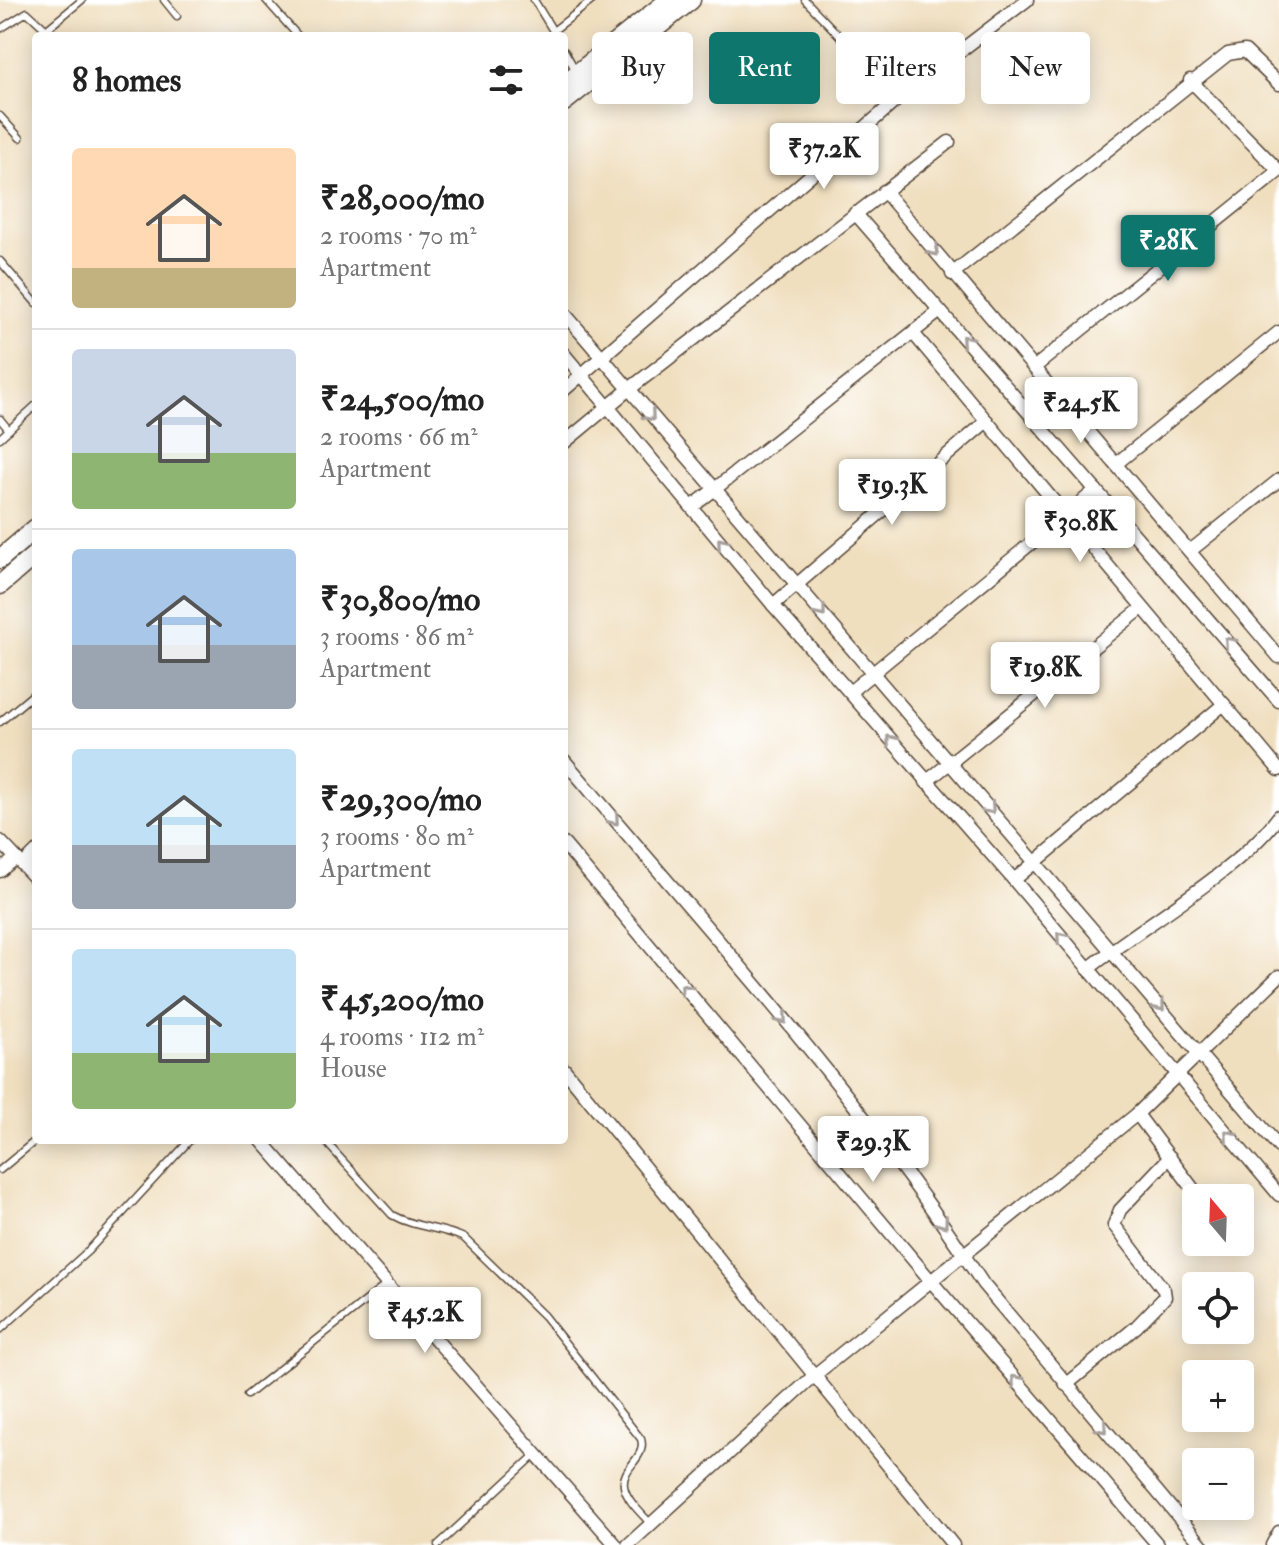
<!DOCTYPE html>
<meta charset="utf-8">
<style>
body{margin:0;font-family:"IM FELL Double Pica",serif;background:#f6f6f6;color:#222;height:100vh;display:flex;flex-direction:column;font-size:30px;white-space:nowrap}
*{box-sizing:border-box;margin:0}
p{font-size:26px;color:#767676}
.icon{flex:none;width:44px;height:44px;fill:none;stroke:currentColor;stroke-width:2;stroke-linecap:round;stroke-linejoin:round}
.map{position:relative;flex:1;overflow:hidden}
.drawer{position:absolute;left:32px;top:32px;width:536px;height:1112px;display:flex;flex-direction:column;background:#fff;border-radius:8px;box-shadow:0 4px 20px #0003}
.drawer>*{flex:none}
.guide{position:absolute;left:592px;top:32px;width:566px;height:72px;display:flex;gap:16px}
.needle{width:52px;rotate:341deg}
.fabs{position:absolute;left:1182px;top:1184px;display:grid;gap:16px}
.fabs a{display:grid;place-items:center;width:72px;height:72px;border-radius:8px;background:#fff;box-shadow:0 4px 20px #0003;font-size:40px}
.price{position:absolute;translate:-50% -68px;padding:0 18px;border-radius:8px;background:#fff;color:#222;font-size:26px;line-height:52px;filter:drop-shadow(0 2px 4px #0008)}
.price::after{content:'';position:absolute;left:50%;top:48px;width:24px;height:18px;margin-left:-12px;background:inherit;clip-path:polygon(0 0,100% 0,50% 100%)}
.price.on{background:#0f766e;color:#fff}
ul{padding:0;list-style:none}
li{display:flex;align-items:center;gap:24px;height:200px;padding:0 40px}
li+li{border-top:2px solid #e0e0e0}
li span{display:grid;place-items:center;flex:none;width:224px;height:160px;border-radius:8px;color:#555}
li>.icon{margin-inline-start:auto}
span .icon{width:96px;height:96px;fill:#fffc;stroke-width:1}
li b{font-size:34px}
h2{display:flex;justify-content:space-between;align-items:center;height:96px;padding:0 40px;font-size:34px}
.chip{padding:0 28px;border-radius:8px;background:#fff;box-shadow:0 4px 20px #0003;font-size:28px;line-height:72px}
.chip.on{background:#0f766e;color:#fff}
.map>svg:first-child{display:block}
</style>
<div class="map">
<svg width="1279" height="1545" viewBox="0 0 1279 1545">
<rect width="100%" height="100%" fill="#fff"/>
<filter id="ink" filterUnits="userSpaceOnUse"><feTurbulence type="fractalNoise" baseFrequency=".0125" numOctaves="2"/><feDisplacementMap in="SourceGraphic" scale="16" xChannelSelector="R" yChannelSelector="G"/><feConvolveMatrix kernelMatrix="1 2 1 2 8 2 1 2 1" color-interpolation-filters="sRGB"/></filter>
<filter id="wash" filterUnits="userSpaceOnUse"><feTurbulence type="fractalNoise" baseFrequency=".006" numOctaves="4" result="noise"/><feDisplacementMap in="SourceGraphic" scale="32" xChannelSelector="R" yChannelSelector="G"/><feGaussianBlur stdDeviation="1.8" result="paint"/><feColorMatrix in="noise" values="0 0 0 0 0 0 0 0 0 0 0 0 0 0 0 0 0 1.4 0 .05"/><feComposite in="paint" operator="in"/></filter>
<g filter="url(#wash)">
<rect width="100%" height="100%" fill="#f0dfbf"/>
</g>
<g filter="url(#ink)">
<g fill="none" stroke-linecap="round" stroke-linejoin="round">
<defs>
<g id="lane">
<polyline points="164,0 177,16"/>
<polyline points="266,0 298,36"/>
<polyline points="534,0 556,36"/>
<polyline points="805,0 899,98"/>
<polyline points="0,29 27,12 53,36"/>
<polyline points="47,29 82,0"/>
<polyline points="553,31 593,0"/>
<polyline points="564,50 576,71"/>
<polyline points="0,116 20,138"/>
<polyline points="0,261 36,303"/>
<polyline points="0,419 9,430"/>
<polyline points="0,438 36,405"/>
<polyline points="0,722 36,692"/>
<path d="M324 1140 392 1215C415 1228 440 1227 464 1238L544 1316 641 1439C647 1458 621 1467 624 1486 626 1500 642 1514 651 1524"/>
<polyline points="0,1170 36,1140"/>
<polyline points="0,1330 88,1251 190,1140"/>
<polyline points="247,1395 387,1284"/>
<polyline points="438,1545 535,1455"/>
</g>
<g id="street">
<polyline points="1190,80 1279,171"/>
<polyline points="884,191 1279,657"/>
<polyline points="855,213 1279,701"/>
<polyline points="952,274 1228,54 1245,51 1279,84"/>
<polyline points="564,313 1279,1147"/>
<polyline points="913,333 1279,770"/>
<polyline points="564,354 773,605 1014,880 1279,1195"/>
<polyline points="1036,366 1279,171"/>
<polyline points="564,390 899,98 1027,0"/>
<polyline points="564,443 628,390 949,142"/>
<polyline points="1117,463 1279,332"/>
<polyline points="692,507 940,311"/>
<polyline points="1190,551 1279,480"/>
<polyline points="773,605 987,421"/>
<polyline points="851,691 1096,490"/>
<path d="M564 760C708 931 862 1097 983 1284L1202 1545"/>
<polyline points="926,782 1141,609"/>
<polyline points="0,841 36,879"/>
<polyline points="564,844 931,1281 1158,1545"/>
<polyline points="23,865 36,852"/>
<polyline points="0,871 16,858"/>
<polyline points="1014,880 1224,704"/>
<path d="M1088 969C1144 924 1238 872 1279 816"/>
<polyline points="564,1069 953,1545"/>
<polyline points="1137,1114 1200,1198"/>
<polyline points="261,1140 616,1545"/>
<polyline points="1066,1385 1136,1327 1165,1297 1164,1290 1114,1225 1120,1210 1170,1157"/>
<polyline points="628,1545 816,1374 1137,1114 1279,976"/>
<polyline points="1272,1545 1279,1532"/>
</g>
<g id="secondary">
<polyline points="564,84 669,0"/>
<polyline points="564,102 691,0"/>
<polyline points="0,559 36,528"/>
<polyline points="0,585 36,554"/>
</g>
</defs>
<!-- lane casing -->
<use href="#lane" stroke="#564536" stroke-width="9"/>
<!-- street casing -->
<use href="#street" stroke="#564536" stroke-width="15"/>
<!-- secondary casing -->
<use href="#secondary" stroke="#564536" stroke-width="21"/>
<!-- lane -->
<use href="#lane" stroke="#fff" stroke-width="6"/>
<!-- street -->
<use href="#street" stroke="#fff" stroke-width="12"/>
<!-- secondary -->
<use href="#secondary" stroke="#fff" stroke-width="18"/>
</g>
<!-- one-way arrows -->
<defs><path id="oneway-chevron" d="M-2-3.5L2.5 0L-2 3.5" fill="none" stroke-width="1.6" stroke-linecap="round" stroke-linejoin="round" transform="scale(2)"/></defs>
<g stroke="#a79f9a">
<use href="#oneway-chevron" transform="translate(934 251) rotate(50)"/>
<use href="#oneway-chevron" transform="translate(966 340) rotate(-132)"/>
<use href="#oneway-chevron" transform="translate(650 416) rotate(50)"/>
<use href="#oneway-chevron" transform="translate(722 543) rotate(-130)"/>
<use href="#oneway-chevron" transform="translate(821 612) rotate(51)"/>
<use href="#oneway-chevron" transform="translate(1229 642) rotate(-131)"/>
<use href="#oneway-chevron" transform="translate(891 740) rotate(-130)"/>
<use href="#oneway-chevron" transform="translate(990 809) rotate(48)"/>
<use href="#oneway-chevron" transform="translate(614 820) rotate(50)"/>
<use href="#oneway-chevron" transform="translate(1061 937) rotate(-130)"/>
<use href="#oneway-chevron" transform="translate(685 989) rotate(-130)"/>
<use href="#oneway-chevron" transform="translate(1160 1006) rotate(50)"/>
<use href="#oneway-chevron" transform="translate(782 1019) rotate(50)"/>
<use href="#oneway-chevron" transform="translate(1229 1135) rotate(-130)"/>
<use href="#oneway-chevron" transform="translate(943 1223) rotate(54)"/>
<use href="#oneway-chevron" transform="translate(1016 1380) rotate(-131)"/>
<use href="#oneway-chevron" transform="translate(1102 1428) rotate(50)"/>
</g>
</g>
</svg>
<div class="fabs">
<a><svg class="needle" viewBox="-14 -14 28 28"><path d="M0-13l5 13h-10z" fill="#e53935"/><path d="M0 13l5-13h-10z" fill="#767676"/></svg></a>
<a><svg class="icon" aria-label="locate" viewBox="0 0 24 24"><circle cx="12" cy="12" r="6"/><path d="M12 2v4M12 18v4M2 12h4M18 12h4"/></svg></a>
<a>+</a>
<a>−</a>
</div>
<b class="price" style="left:824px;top:191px">₹37.2K</b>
<b class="price on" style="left:1168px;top:283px">₹28K</b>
<b class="price" style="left:1081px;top:445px">₹24.5K</b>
<b class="price" style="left:892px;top:527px">₹19.3K</b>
<b class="price" style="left:1080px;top:564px">₹30.8K</b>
<b class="price" style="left:1045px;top:710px">₹19.8K</b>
<b class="price" style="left:873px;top:1184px">₹29.3K</b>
<b class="price" style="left:425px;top:1355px">₹45.2K</b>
<div class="guide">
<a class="chip">Buy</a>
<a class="chip on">Rent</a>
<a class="chip">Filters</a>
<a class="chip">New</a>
</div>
<section class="drawer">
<h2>8 homes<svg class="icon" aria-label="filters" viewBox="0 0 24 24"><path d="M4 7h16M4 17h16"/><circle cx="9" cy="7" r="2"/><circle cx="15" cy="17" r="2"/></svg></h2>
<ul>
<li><span style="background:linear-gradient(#ffd9b3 75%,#c2b280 0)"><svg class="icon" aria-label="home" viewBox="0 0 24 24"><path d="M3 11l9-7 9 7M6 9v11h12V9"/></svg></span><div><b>₹28,000/mo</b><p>2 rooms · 70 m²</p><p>Apartment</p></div></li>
<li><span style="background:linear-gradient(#c9d6e8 65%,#8fb573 0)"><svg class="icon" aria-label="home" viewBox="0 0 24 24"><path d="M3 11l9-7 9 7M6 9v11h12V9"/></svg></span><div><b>₹24,500/mo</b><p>2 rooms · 66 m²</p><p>Apartment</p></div></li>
<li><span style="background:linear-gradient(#a9c7e8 60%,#9aa5b1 0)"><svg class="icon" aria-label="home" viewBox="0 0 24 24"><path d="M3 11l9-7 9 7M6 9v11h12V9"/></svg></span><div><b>₹30,800/mo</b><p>3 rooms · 86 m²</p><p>Apartment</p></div></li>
<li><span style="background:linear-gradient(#bfe0f5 60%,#9aa5b1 0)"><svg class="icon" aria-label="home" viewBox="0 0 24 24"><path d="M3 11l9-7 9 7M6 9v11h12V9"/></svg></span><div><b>₹29,300/mo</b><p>3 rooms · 80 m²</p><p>Apartment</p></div></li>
<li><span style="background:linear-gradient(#bfe0f5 65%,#8fb573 0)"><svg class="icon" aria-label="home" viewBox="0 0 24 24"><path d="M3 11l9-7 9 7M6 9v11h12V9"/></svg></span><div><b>₹45,200/mo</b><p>4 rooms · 112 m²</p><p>House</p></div></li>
</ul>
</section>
</div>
